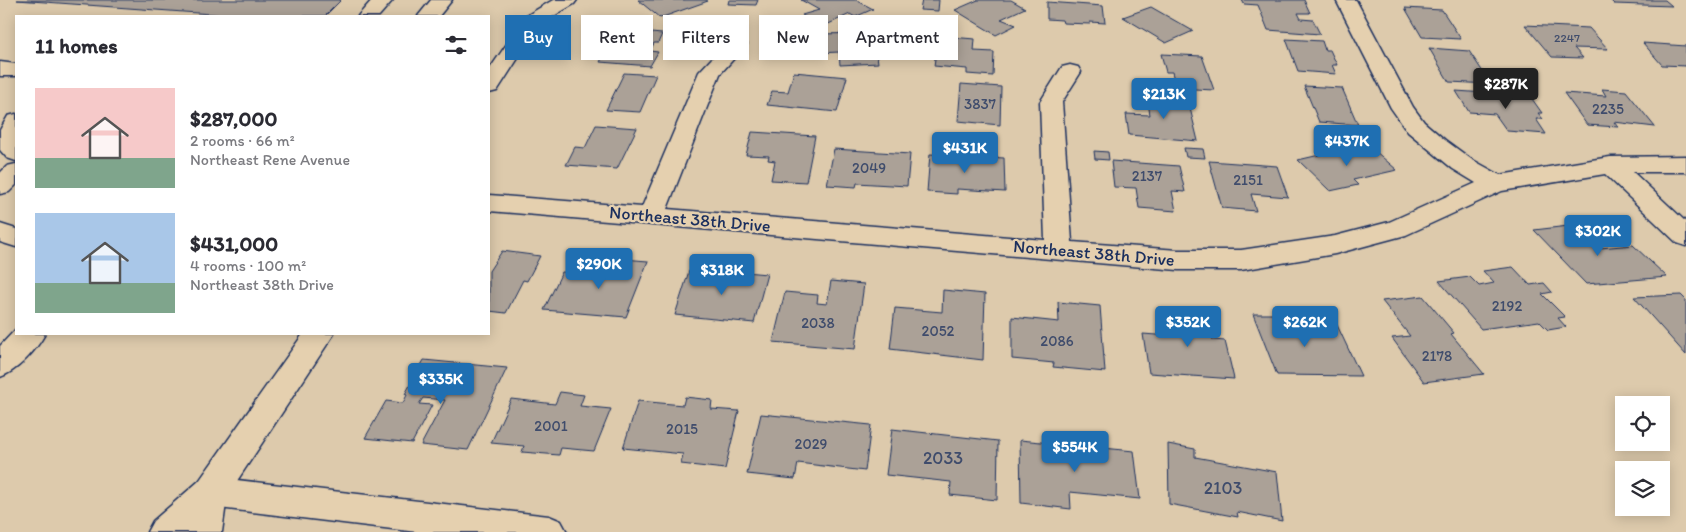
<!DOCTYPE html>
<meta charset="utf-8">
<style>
body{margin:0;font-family:Itim,sans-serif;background:#f2f2f3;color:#2b2b33;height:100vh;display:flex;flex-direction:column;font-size:19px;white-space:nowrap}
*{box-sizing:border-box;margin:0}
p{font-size:16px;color:#7c7c81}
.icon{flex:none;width:28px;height:28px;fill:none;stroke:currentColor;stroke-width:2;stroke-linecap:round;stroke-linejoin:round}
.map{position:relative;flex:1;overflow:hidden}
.sheet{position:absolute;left:15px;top:15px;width:475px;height:320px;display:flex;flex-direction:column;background:#fff;border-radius:0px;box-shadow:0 2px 12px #0003}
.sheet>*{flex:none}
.top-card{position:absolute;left:505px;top:15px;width:475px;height:45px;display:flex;gap:10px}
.fabs{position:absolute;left:1615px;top:396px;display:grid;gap:10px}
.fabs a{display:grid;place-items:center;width:55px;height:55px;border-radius:0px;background:#fff;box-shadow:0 2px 12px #0003;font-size:25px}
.price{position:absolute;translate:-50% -42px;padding:0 11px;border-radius:5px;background:#1f6fb2;color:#fff;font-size:16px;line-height:32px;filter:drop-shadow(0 1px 2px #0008)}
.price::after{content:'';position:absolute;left:50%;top:30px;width:15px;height:11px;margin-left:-8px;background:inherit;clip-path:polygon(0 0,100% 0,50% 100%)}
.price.on{background:#222;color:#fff}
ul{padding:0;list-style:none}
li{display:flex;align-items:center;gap:15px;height:125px;padding:0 20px}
li span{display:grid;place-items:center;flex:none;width:140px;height:100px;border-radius:0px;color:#555}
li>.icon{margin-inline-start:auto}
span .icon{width:60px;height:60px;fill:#fffc;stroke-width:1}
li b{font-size:21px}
h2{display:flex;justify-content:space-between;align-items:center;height:60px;padding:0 20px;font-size:21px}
.tag{padding:0 18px;border-radius:0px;background:#fff;box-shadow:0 2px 12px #0003;font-size:18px;line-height:45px}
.tag.on{background:#1f6fb2;color:#fff}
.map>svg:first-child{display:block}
</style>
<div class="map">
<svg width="1686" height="532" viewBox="0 0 1686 532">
<rect width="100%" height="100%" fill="#ddcaac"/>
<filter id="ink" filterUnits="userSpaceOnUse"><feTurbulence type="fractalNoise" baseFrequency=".02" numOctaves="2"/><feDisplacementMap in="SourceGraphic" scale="10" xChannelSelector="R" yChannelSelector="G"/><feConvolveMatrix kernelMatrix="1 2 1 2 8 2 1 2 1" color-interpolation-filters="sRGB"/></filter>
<g filter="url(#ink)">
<!-- building -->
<g fill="#aba197" stroke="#1b2f5e">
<polygon points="17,0 341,0 325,16 239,16"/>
<polygon points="638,0 706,0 708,1 660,18"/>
<polygon points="729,0 758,0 756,5 728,4"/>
<polygon points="801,0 856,0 873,9 855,17 850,14 822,27 802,15 819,10"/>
<polygon points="922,0 939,0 938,11 920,10"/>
<polygon points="978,0 1011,0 1025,8 1001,19 1016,25 996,35 955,10"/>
<polygon points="1242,0 1304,0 1310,13 1298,13 1301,19 1313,20 1320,34 1268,30 1258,5 1244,4"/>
<polygon points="1610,0 1665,0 1672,6 1614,4"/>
<polygon points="1047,2 1103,6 1105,23 1090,22 1090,24 1063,23 1062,20 1047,19"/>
<polygon points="1151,7 1193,31 1166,43 1123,17"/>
<polygon points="1405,8 1442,10 1461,39 1422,37"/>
<polygon points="1525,25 1589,28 1608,49 1574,48 1583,58 1552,57"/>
<polygon points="618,30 662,34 658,43 654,43 650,51 658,52 650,66 600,62 605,53 590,51 601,32 616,33"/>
<polygon points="874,33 878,63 840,65 839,52 819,53 817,34"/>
<polygon points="938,36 975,39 974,51 994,52 993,76 967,74 967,69 934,66"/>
<polygon points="1286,39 1322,41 1325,50 1330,50 1337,65 1332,65 1336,74 1298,71"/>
<polygon points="1643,43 1686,46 1686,66 1662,65"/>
<polygon points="1429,48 1469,51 1491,84 1449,82"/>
<polygon points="1161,54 1202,56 1214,90 1176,88 1172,72 1166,72"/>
<polygon points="794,72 847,77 837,112 767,105 772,91 788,92"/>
<polygon points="624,73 656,75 640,112 606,110"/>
<polygon points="961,84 1001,87 1000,125 958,121"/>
<polygon points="1304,86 1342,88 1358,125 1319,122"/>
<polygon points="1602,89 1626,91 1655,127 1614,122 1618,127 1587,125 1564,93 1606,96"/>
<polygon points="1456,91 1530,96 1542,113 1538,113 1543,119 1536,119 1546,134 1507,131 1495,114 1469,112"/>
<polygon points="1147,96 1188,100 1198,141 1129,135 1126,114 1150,115"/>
<polygon points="596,125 637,128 617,169 566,165 575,147 585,148"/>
<polygon points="1325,128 1343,129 1346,137 1327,136"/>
<polygon points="752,132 815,136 806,182 771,180 775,161 768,160 769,156 746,155"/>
<polygon points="1367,144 1397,170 1353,180 1358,185 1330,191 1298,160"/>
<polygon points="1184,148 1203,149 1205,158 1186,157"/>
<polygon points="834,149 910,154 907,186 857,183 856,187 827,185"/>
<polygon points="1094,151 1108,152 1109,160 1095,159"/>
<polygon points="930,154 1004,158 1005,192 957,189 957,194 927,192"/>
<polygon points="1111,161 1179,166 1185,192 1172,191 1176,211 1139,208 1136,188 1114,187"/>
<polygon points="1209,161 1277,166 1288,197 1251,194 1256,211 1222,208"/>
<polygon points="1577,225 1600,248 1633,245 1667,277 1586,284 1534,230"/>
<polygon points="502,251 540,256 527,281 523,280 506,313 489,311 489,271"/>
<polygon points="611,258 648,261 626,317 544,310 562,272 604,275"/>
<polygon points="1513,267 1530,285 1544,283 1552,292 1542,294 1565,317 1558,318 1566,327 1548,330 1539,321 1481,329 1439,281 1470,277 1479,286 1494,283 1483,271"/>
<polygon points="689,271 733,277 734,271 767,274 754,323 675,315"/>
<polygon points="831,281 864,284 855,349 773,342 785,292 818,295 817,303 827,304"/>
<polygon points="943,290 985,294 983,360 890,349 895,308 942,312"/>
<polygon points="1681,295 1686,300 1686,355 1634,297"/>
<polygon points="1423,296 1454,333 1451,334 1484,374 1424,382 1392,338 1410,336 1382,301"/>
<polygon points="1058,302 1100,306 1105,372 1053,367 1054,363 1012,359 1012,317 1059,322"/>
<polygon points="1164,310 1207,313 1213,340 1225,341 1234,379 1149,373 1143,334 1169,336"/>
<polygon points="1253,314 1292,314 1297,325 1337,325 1361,376 1277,375"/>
<polygon points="424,360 507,368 468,450 421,445 445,400 423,398 419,404 432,405 412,443 365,438 386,401 403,403 407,395 405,394"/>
<polygon points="560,392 584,395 580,406 611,409 594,451 561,448 559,455 522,452 524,446 491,443 511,399 555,404"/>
<polygon points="685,397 712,400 711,409 739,411 725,469 681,464 683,454 623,448 638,401 683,405"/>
<polygon points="761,414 871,425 865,471 798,463 795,479 747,474"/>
<polygon points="892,429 998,441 997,500 950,495 951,482 886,475"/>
<polygon points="1020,440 1134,451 1140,499 1070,492 1071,509 1021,503"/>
<polygon points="1168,444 1195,449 1195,457 1277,472 1282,521 1237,512 1238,517 1169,504"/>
</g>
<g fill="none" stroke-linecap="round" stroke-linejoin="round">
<defs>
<g id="minor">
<polygon points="372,0 393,0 379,16 358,16"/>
<polygon points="431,0 452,0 439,16 418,16"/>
<polygon points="1336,0 1356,0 1413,107 1424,122 1445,140 1471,159 1500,175 1610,157 1686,156 1686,172 1633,172 1686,222 1686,246 1677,243 1605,174 1502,191 1406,235 1335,254 1241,270 1178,270 489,211 489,195 642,207 699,72 729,40 736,38 743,40 747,44 720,74 667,209 1045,240 1040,102 1062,67 1070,65 1078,67 1081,72 1062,102 1072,242 1178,250 1241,250 1335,236 1389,222 1476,183 1453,169 1408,132 1391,108"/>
<polygon points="0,62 16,64 16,76 0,76"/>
<polygon points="16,114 16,161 7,158 0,150 0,130 8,116"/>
<polygon points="16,164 16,185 9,192 0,194 0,173 7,166"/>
<polygon points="0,224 16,229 16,247 0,242"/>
<path d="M16 329V334H45C36 350 18 371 0 377V346Z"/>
<polygon points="211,477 549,516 561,521 567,532 417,532 211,507 199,503 194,492 199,481"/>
</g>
<g id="highway">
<polygon points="553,0 577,0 574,4 540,24 497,91 489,93 489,70 526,16"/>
<polygon points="303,334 334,334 227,496 222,532 147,532 153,521 199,481"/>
</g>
</defs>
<!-- minor casing -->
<use href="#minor" stroke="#1b2f5e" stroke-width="3"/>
<!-- highway casing -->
<use href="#highway" stroke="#1b2f5e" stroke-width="3"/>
<!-- minor -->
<use href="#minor" fill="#e5d0af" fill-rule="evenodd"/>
<!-- highway -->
<use href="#highway" fill="#e5d0af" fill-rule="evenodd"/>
</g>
</g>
<g text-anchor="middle" stroke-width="4.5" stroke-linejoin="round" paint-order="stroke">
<!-- far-number labels -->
<g font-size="12" fill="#3f4c6c">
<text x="1567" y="42">2247</text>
</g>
<!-- number labels -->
<g font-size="15" fill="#3f4c6c">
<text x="980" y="109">3837</text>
<text x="1608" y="114">2235</text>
<text x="869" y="173">2049</text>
<text x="1147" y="181">2137</text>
<text x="1248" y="185">2151</text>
<text x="1507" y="311">2192</text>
<text x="818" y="328">2038</text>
<text x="938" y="336">2052</text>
<text x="1057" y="346">2086</text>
<text x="1437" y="361">2178</text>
<text x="551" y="431">2001</text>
<text x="682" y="434">2015</text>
<text x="811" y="449">2029</text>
</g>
<!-- street labels -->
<g font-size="18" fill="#1b2f5e" stroke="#e5d0af">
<text transform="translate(690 219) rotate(5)" y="6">Northeast 38th Drive</text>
<text transform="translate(1094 253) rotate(5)" y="6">Northeast 38th Drive</text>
</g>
<!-- near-number labels -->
<g font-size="18" fill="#3f4c6c">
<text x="943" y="464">2033</text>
<text x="1223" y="494">2103</text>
</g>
</g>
</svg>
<div class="fabs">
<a><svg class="icon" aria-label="locate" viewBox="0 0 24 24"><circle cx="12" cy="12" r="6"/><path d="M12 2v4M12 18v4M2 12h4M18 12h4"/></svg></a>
<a><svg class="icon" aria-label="layers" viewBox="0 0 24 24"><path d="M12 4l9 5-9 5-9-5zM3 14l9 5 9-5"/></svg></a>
</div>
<b class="price on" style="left:1506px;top:110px">$287K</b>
<b class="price" style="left:1164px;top:120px">$213K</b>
<b class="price" style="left:1347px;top:167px">$437K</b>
<b class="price" style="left:965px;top:174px">$431K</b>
<b class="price" style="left:1598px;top:257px">$302K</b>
<b class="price" style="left:599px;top:290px">$290K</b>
<b class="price" style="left:722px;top:296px">$318K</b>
<b class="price" style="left:1188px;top:348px">$352K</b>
<b class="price" style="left:1305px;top:348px">$262K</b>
<b class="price" style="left:441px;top:405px">$335K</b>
<b class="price" style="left:1075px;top:473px">$554K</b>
<div class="top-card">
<a class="tag on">Buy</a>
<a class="tag">Rent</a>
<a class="tag">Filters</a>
<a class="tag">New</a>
<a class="tag">Apartment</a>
</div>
<section class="sheet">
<h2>11 homes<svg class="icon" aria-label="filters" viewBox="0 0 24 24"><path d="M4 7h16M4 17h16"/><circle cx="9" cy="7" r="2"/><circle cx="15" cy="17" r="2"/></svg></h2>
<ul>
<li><span style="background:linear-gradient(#f6c9c9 70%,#7fa58c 0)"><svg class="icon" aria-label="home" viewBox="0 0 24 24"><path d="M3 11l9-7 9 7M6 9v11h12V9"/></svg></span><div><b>$287,000</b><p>2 rooms · 66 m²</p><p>Northeast Rene Avenue</p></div></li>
<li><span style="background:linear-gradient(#a9c7e8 70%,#7fa58c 0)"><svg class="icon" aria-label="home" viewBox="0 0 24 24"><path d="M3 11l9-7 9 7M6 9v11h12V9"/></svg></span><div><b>$431,000</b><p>4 rooms · 100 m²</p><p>Northeast 38th Drive</p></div></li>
</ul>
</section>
</div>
